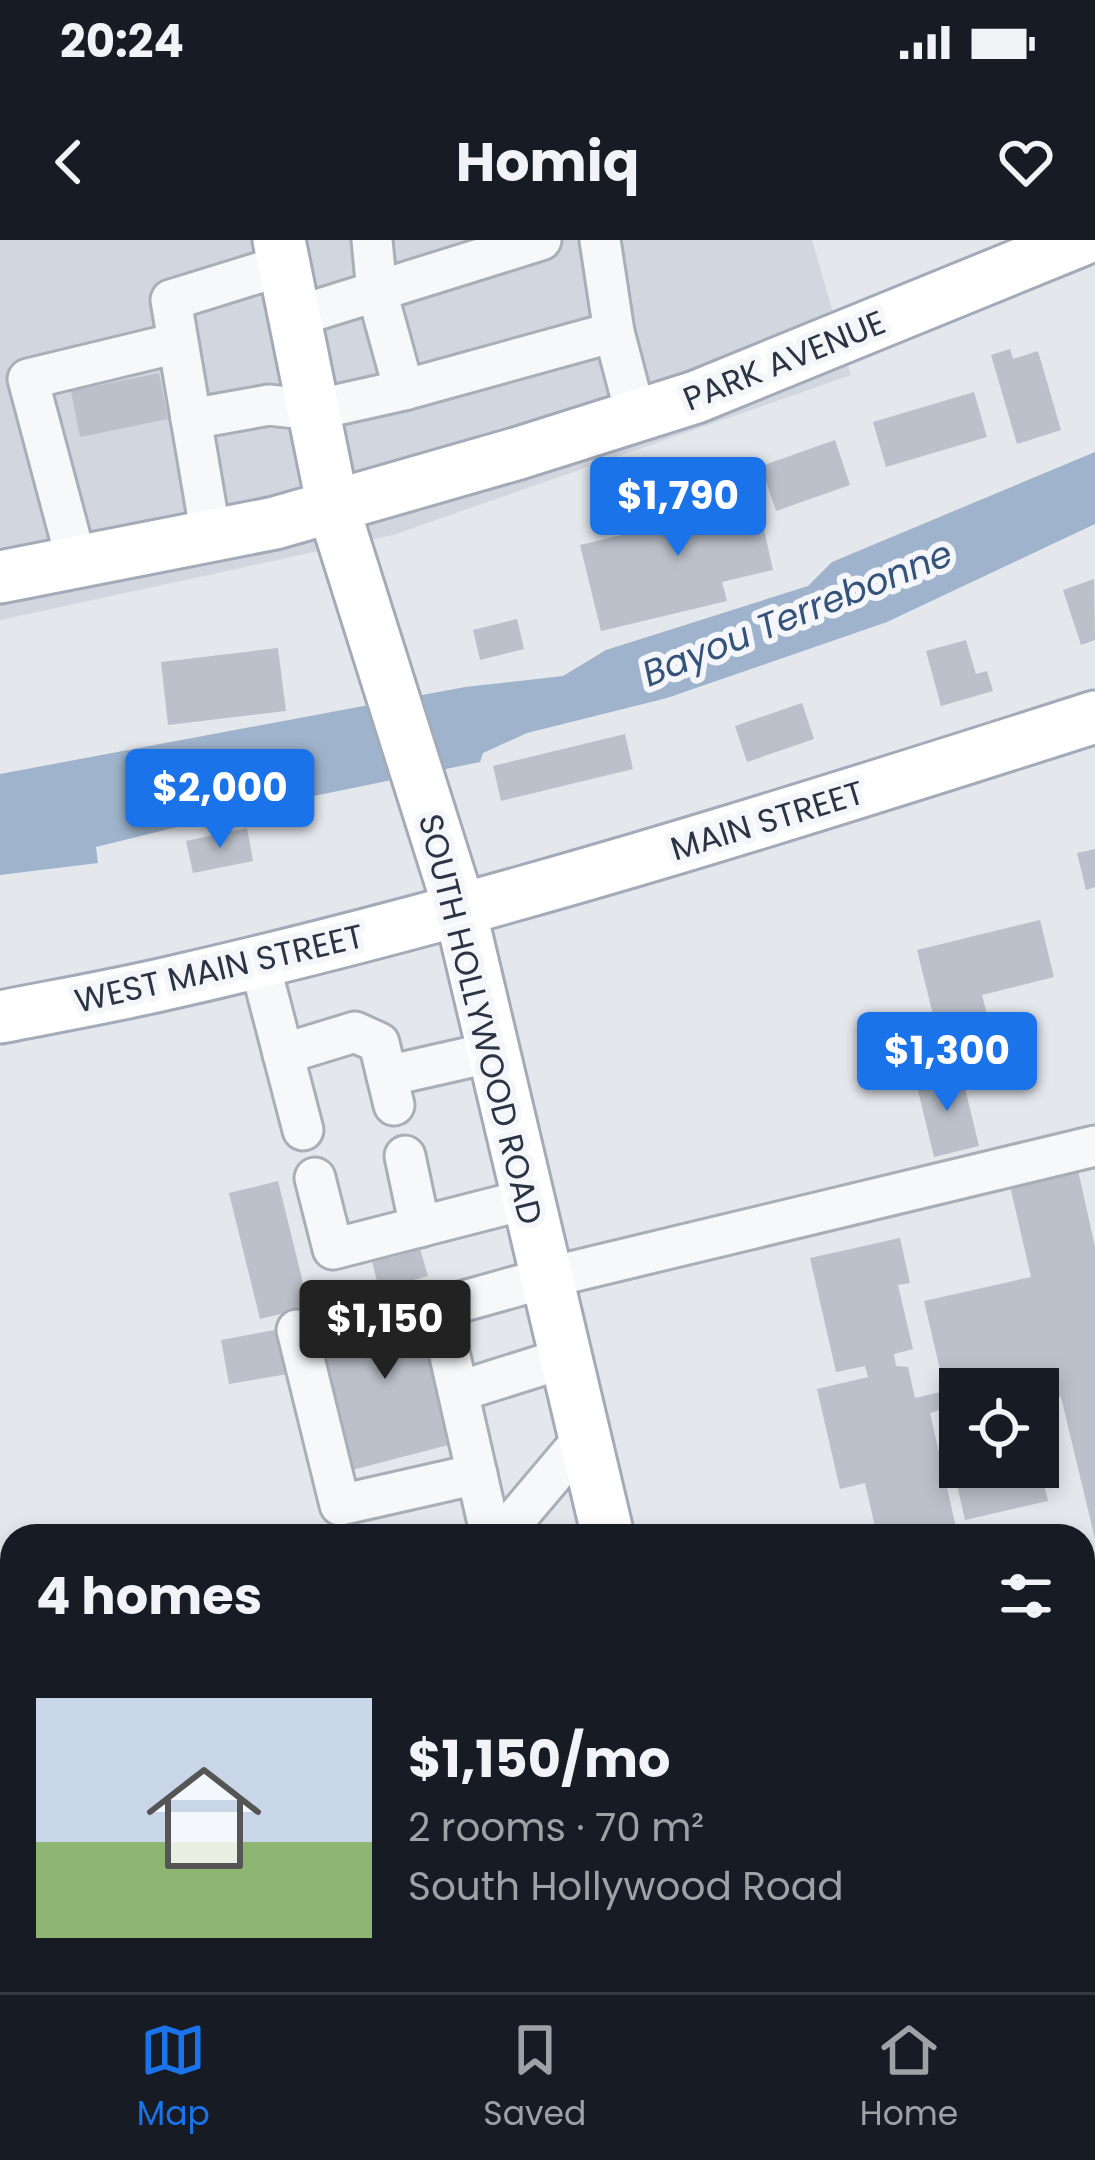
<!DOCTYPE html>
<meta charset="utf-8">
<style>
body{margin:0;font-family:Poppins,sans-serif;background:#242831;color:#f1f3f6;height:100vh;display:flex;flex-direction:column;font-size:45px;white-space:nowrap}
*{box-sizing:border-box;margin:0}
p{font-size:39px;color:#9ea1a6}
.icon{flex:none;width:66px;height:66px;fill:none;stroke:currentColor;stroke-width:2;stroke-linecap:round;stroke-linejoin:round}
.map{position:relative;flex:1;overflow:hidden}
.details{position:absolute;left:0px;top:1284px;width:1095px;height:468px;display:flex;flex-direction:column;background:#171b24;border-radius:36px 36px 0 0;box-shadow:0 6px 18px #0003}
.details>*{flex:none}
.buttons{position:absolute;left:939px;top:1128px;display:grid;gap:24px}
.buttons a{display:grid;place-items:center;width:120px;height:120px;border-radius:0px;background:#171b24;box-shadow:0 6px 18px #0003;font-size:60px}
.price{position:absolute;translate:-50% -102px;padding:0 27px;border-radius:12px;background:#1a73e8;color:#fff;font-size:39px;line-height:78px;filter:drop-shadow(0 3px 6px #0008)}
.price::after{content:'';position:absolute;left:50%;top:72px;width:36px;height:27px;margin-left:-18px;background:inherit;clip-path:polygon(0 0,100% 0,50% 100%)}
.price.current{background:#222;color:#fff}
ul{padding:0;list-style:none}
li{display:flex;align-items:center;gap:36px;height:300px;padding:0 36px}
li+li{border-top:3px solid #363941}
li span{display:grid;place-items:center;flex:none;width:336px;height:240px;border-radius:0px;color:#555}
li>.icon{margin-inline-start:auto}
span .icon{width:144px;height:144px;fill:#fffc;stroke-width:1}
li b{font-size:51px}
h2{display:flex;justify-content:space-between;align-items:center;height:144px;padding:0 36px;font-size:51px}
.status{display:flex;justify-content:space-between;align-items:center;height:84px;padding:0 60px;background:#171b24;direction:ltr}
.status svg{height:33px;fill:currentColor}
header{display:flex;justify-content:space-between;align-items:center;height:156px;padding:0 36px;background:#171b24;font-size:54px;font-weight:700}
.tab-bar{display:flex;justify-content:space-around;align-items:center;height:168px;border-top:3px solid #363941;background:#171b24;font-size:33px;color:#9ea1a6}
.tab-bar a{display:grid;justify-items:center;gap:6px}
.tab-bar .current{color:#1a73e8}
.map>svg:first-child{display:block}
</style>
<div class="status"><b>20:24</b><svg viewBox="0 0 49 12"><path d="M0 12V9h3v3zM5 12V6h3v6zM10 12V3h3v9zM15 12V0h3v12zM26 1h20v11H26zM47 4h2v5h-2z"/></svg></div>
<header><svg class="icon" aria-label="back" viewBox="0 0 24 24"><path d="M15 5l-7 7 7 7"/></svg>Homiq<svg class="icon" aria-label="heart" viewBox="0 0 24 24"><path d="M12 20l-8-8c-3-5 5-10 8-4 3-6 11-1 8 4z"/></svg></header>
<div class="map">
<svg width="1095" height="1752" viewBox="0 0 1095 1752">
<rect width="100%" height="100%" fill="#e4e7ec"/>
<!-- built -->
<g fill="#d2d6de">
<polygon points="0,0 812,0 851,135 393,295 0,380"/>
<polygon points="0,1597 12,1645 12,1740 36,1740 39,1752 0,1752"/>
</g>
<!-- water -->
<polygon fill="#9fb4cc" points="1095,212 1095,284 887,382 667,458 527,493 483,513 480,522 246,570 96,607 98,623 0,635 0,534 465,447 563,436 606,410 808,346 832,322"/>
<!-- building -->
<g fill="#bbc0ca">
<polygon points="1010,109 1013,119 1038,111 1061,190 1017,204 991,115"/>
<polygon points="159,133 168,179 80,197 71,151"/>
<polygon points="974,152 987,197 886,227 873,182"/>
<polygon points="835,200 850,245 776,271 761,226"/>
<polygon points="754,245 773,330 722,342 727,361 601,391 580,305 659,286 655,269"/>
<polygon points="1094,339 1095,400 1081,405 1063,350"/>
<polygon points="517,379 524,409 480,420 473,390"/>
<polygon points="966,400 976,434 987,431 993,451 941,466 926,411"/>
<polygon points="278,408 286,471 168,485 161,422"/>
<polygon points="802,463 814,499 747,522 735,486"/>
<polygon points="625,494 633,529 501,561 493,526"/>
<polygon points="247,588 253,621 193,633 186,601"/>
<polygon points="1095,609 1095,647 1086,650 1077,613"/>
<polygon points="1040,680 1054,737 982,755 987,774 936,787 917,710"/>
<polygon points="961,832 979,906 934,917 916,842"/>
<polygon points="1078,930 1095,1007 1095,1299 1061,1157 1038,1162 1038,1149 960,1149 960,1227 1040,1227 1048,1261 965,1280 940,1170 930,1173 958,1296 877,1296 865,1243 840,1249 817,1149 868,1137 865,1126 836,1132 810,1018 900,998 910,1043 898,1045 913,1109 894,1114 896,1126 908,1127 915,1158 945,1151 924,1061 1031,1037 1010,946"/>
<polygon points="278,941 309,1067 260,1079 229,953"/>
<polygon points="387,1008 390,1018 420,1009 428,1036 379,1050 370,1012"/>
<polygon points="417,1053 456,1203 352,1230 314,1080"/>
<polygon points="280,1089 288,1134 229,1144 221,1100"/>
<polygon points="1095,1393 1095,1486 1083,1489 1083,1396"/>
</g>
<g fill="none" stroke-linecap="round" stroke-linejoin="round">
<defs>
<g id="minor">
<polyline points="372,0 377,52 404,150"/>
<polyline points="294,77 541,0"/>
<polyline points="614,92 636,176"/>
<polyline points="191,179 269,165 314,170 404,150 614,92 600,0"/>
<polyline points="211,296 171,60 284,25"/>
<polyline points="77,323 28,139 177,103"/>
<polyline points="259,721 303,890"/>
<polyline points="283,814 355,792 379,803 394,865"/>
<polyline points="387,836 493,812"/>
<polyline points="405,916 420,987"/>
<polyline points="315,938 333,1009 528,959"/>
<polyline points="297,1090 340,1265 477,1234"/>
<polyline points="460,1151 565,1118"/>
<polyline points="508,1288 584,1198"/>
<polyline points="490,1292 439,1068 546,1038 1095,906"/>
<polyline points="0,1738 4,1752"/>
<polyline points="111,1740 114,1752"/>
<polyline points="273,1740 274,1752"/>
<polyline points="418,1740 421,1752"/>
<polyline points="181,1752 224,1740"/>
<polyline points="999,1752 999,1740"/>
</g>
<g id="major">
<polyline points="279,0 333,267 460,670 608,1296"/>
<polyline points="0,337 275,283 519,213 696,157 1081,0"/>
<path d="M0 777C56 766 113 756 169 743 482 672 789 575 1095 477"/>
<polyline points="708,1740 712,1752"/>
</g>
</defs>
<!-- minor casing -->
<use href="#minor" stroke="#a9aeb7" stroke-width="45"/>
<!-- major casing -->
<use href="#major" stroke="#a3abb8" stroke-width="57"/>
<!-- minor -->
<use href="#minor" stroke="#f7f8fa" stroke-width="39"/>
<!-- major -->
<use href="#major" stroke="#fff" stroke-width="51"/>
</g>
<g text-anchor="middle" stroke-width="12" stroke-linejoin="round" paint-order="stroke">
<!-- street labels -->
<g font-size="33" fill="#2b3445" stroke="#f4f6f9">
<text transform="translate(784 120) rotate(-22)" y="12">PARK AVENUE</text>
<text transform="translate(767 580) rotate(-17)" y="12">MAIN STREET</text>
<text transform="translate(219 728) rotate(-13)" y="12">WEST MAIN STREET</text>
<text transform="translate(481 779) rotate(76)" y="12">SOUTH HOLLYWOOD ROAD</text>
</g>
<!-- water labels -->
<g font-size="36" font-style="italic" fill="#34527a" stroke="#f4f6f9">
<text transform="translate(797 373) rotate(-22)" y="13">Bayou Terrebonne</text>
</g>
</g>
</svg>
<div class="buttons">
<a><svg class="icon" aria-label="locate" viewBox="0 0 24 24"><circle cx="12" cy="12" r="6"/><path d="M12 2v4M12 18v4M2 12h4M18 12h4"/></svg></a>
</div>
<b class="price" style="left:678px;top:319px">$1,790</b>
<b class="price" style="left:220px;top:611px">$2,000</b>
<b class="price" style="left:947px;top:874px">$1,300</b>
<b class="price current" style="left:385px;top:1142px">$1,150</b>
<section class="details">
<h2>4 homes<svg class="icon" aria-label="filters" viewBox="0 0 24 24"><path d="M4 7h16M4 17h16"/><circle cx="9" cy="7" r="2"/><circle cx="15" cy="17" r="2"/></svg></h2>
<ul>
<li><span style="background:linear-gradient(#c9d6e8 60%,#8fb573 0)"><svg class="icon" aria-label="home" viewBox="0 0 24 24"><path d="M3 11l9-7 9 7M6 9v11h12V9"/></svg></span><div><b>$1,150/mo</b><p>2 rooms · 70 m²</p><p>South Hollywood Road</p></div></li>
</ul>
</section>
</div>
<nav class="tab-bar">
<a class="current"><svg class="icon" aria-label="map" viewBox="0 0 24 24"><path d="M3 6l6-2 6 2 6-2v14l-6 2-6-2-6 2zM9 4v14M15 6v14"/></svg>Map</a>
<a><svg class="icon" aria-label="saved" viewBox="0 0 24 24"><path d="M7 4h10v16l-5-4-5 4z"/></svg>Saved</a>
<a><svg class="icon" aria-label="home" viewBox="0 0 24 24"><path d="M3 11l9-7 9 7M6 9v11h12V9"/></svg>Home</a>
</nav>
